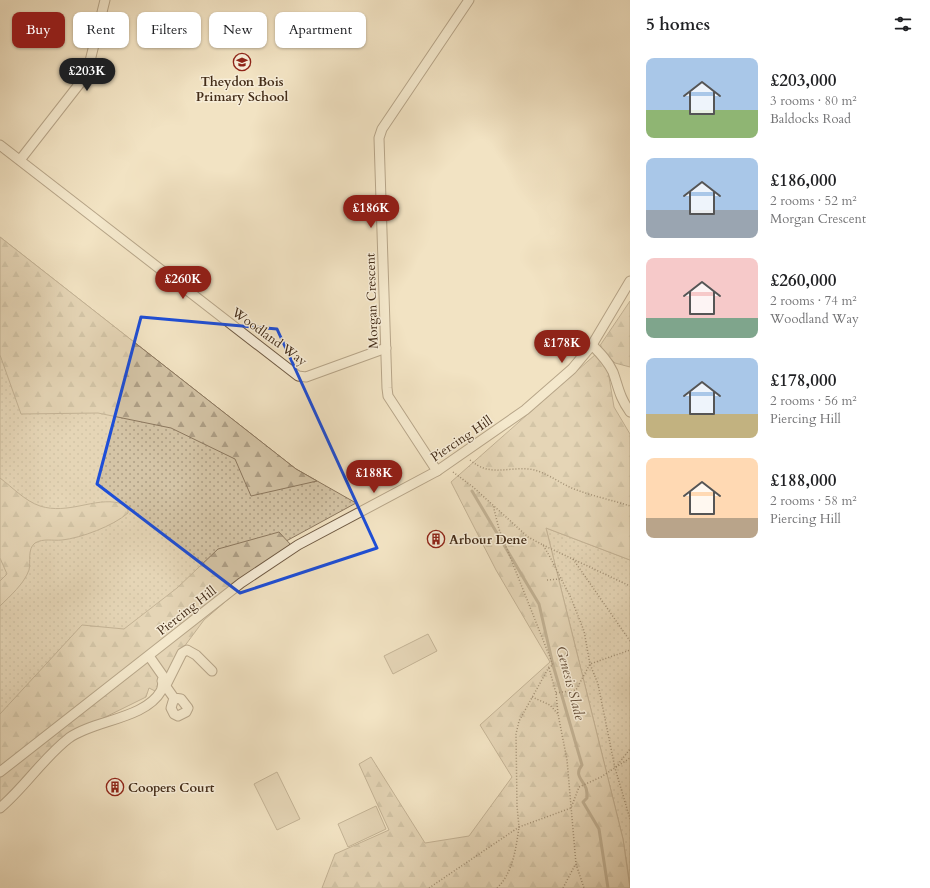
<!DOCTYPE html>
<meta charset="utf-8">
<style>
body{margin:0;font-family:Cardo,serif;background:#f2f2f2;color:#202124;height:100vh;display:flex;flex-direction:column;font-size:15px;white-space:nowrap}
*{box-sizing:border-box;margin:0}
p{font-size:13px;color:#757577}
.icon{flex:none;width:22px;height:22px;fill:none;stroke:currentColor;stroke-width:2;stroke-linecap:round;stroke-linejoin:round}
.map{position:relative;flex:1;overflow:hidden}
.drawer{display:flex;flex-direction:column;background:#fff;width:300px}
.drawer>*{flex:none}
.guide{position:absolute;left:12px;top:12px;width:380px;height:36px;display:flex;gap:8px}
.price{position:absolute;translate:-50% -34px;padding:0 9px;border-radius:14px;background:#8f2418;color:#fff;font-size:13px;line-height:26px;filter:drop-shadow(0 1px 2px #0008)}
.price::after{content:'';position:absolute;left:50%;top:24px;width:12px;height:9px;margin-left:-6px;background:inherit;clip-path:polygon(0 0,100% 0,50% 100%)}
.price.on{background:#222;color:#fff}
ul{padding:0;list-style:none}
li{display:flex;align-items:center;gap:12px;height:100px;padding:0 16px}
li span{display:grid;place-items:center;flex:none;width:112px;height:80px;border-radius:8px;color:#555}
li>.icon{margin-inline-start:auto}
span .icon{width:48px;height:48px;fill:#fffc;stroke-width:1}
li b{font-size:17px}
h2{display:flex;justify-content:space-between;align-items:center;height:48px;padding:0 16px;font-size:17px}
.tag{padding:0 14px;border-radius:8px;background:#fff;box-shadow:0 1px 3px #0004;font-size:14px;line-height:36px}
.tag.on{background:#8f2418;color:#fff}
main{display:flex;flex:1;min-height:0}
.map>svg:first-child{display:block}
</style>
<main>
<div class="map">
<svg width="630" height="888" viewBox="0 0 630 888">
<defs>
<pattern id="grass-dots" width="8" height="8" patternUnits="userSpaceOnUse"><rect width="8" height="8" fill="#d4c4a6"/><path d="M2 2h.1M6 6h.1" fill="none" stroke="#ae9f86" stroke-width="1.8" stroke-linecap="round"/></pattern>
<pattern id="forest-firs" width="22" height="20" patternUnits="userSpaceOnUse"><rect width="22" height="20" fill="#d4c4a6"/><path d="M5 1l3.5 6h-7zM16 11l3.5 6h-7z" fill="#ae9f86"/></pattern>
</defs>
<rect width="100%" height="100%" fill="#f2e3c3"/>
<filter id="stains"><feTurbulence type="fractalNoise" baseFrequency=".005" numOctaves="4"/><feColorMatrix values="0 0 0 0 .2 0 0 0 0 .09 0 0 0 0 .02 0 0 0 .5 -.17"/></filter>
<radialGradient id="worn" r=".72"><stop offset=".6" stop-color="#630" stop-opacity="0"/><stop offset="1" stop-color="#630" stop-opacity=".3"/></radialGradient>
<!-- grass -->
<g fill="url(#grass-dots)" stroke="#8c785f">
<polygon points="0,237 296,469 356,503 233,570 0,748"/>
<polygon points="546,528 630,560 630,885 623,839"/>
</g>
<!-- forest -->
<g fill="url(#forest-firs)" stroke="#8c785f">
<polygon points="0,237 296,469 317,481 251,496 235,459 171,428 98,413 21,414 0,355"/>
<polygon points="630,301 630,367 615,363 599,347"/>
<polygon points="596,354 608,371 614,407 630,434 630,560 546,528 623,839 630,888 322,888 335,854 389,830 359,764 371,757 425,843 469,836 512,777 480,725 550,662 496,570 451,482"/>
<path d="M0 478C12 487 25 501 40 506 68 515 95 497 119 503 123 504 125 507 128 510V513C113 526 81 538 62 540 52 541 44 538 35 543 27 549 31 562 29 570 24 584 10 596 0 606V581L7 574 0 558Z"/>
<polygon points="279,532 291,545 204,620 172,663 159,693 149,688 146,697 67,736 0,804 0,714 82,625 124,629 177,588 218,549"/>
</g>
<!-- green -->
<g fill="#d4c4a6" stroke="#8c785f">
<polygon points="428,634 437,651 393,674 384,656"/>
<polygon points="277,772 300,819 277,830 254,784"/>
<polygon points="376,806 386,829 348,847 338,824"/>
</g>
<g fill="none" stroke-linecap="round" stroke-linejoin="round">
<!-- stream -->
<path stroke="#88755c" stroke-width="3" d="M472 491 539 604 553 665 582 765C574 775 582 779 586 788 587 791 587 795 587 798L583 802 599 829 608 888"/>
<defs>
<g id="minor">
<polyline points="0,145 298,376 306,377 386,348"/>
<polyline points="20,160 84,78 90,61 105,0"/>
<path d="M592 345C600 353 608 361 613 372 619 389 619 396 630 412"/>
<polyline points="437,471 388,396 387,388 379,138 382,129 469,0"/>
<polyline points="162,681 174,698 181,699 188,708 186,712 178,716 174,714 171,708 174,698"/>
<polyline points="166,685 182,653 187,650 196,655 212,671"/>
<polyline points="0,772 241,583 298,545 437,471 525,410 572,369 592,345 630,281"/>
<path d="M0 808C25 787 43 758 69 738 94 720 145 719 161 691 163 687 163 680 163 676L149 656"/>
</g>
</defs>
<!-- minor casing -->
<use href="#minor" stroke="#6f5a43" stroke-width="11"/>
<!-- path -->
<g stroke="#432c18" stroke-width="1.5" stroke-dasharray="1 2" stroke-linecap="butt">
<path d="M470 460C490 477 506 467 529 469 545 471 559 483 574 489 592 496 612 500 630 506"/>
<polyline points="453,472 473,487 528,537 543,545 550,557 571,598 584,631 590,664 598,684 615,768 630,819"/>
<polyline points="543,545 630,586"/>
<polyline points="573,559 630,641"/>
<polyline points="547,580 560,579"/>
<polyline points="549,668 556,693 558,714"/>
<polyline points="556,693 576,690 590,664 630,650"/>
<polyline points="532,697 550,705 558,714 567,760 576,864 584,888"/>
<polyline points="616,767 630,749"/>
<polyline points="429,888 519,827 517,806 516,734 519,721 549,667 553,665 499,529 493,505"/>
<path d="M497 888C513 873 516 848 519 827L571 808 579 787 601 777 630 758"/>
<polyline points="563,888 575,865"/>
</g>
<!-- minor -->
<use href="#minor" stroke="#f7edd8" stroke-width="9"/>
</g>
<!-- marked area -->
<path d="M0 0H630V888H0ZM141 317 277 329 377 548 240 593 97 484Z" fill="#f2e3c3" fill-opacity=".55" fill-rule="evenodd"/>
<path fill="none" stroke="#1d4ed8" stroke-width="3" stroke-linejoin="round" d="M141 317 277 329 377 548 240 593 97 484Z"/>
<!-- icons -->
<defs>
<symbol id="school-ring" viewBox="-11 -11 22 22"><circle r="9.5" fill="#f7edd8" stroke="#8f2418" stroke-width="1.5"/><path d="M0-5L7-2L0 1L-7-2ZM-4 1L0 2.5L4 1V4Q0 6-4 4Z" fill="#8f2418"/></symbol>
<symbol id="building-ring" viewBox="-11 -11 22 22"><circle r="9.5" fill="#f7edd8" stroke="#8f2418" stroke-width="1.5"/><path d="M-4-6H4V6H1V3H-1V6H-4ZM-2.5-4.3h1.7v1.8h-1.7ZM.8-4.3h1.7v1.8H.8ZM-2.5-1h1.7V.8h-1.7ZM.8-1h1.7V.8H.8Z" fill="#8f2418"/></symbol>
</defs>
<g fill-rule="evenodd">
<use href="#school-ring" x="232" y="52" width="20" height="20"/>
<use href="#building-ring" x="426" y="529" width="20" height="20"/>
<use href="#building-ring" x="105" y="777" width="20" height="20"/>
</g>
<g text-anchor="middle" stroke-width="3" stroke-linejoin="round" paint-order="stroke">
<!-- poi labels -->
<g font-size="13" font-weight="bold" fill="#432c18" stroke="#f7edd8" text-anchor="start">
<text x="242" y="86" text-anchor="middle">Theydon Bois<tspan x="242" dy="15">Primary School</tspan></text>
<text x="449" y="544">Arbour Dene</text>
<text x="128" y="792">Coopers Court</text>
</g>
<!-- street labels -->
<g font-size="13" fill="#432c18" stroke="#f7edd8">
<text transform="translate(371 301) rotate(-92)" y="5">Morgan Crescent</text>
<text transform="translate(270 336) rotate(36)" y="5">Woodland Way</text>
<text transform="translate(461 438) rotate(-34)" y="5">Piercing Hill</text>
<text transform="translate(186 610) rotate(-38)" y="5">Piercing Hill</text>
</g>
<!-- water labels -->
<g font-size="14" font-style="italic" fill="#66503a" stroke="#f7edd8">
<text transform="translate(571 683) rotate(75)" y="5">Genesis Slade</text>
</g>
</g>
<rect width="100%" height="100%" filter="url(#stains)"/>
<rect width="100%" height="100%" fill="url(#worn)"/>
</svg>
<b class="price on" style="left:87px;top:92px">£203K</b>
<b class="price" style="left:371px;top:229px">£186K</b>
<b class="price" style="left:183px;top:300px">£260K</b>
<b class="price" style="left:562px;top:364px">£178K</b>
<b class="price" style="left:374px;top:494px">£188K</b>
<div class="guide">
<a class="tag on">Buy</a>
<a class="tag">Rent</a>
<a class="tag">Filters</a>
<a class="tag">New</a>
<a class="tag">Apartment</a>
</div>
</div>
<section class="drawer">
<h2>5 homes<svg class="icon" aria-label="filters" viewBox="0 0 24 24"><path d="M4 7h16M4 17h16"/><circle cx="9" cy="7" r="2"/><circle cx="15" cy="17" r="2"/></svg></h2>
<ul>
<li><span style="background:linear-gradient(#a9c7e8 65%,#8fb573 0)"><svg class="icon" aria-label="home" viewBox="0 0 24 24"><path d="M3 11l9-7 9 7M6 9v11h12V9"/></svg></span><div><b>£203,000</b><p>3 rooms · 80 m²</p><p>Baldocks Road</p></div></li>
<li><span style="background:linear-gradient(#a9c7e8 65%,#9aa5b1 0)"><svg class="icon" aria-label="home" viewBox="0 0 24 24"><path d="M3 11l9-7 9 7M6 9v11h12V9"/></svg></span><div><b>£186,000</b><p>2 rooms · 52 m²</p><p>Morgan Crescent</p></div></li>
<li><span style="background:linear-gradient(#f6c9c9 75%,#7fa58c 0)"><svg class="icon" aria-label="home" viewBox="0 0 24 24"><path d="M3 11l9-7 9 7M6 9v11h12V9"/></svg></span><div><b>£260,000</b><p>2 rooms · 74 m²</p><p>Woodland Way</p></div></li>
<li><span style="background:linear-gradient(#a9c7e8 70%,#c2b280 0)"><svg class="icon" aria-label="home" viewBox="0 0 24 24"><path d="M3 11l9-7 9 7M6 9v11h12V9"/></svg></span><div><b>£178,000</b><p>2 rooms · 56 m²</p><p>Piercing Hill</p></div></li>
<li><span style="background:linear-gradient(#ffd9b3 75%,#b9a48a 0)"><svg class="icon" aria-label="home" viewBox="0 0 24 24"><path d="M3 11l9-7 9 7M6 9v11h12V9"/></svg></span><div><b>£188,000</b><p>2 rooms · 58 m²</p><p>Piercing Hill</p></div></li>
</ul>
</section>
</main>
